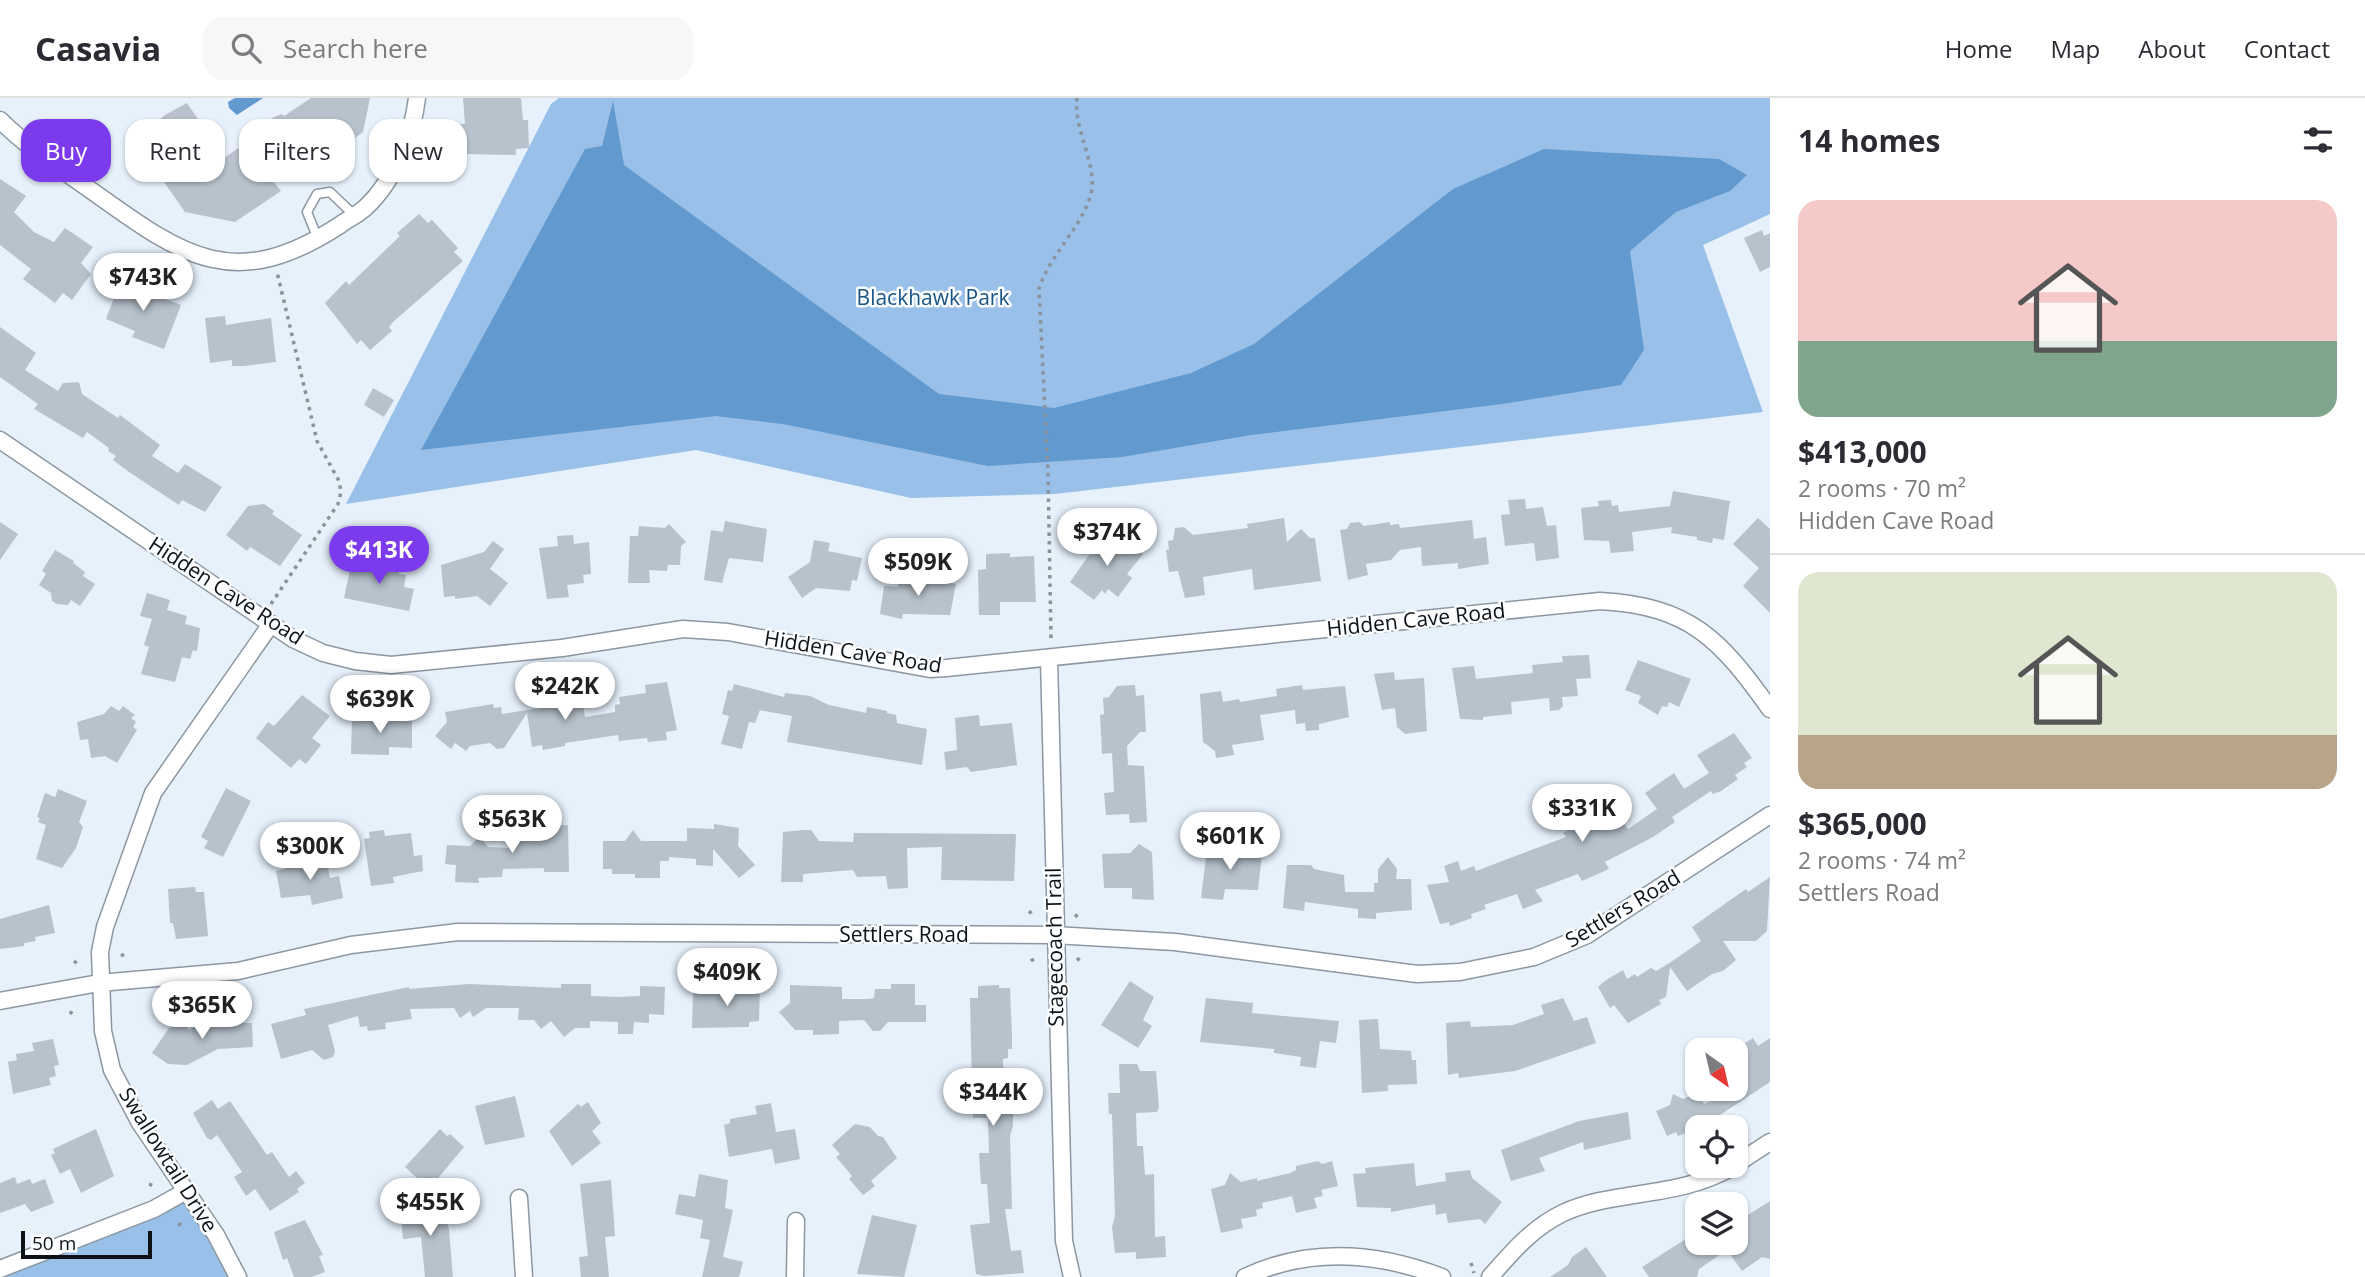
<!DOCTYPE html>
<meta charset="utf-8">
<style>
body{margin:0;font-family:"Open Sans",sans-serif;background:#f7f7f7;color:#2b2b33;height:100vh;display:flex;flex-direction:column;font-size:26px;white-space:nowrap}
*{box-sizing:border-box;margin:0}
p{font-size:23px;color:#7c7c81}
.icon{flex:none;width:38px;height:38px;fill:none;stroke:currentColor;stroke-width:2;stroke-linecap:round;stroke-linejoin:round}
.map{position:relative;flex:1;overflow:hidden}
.side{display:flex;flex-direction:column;background:#fff;width:595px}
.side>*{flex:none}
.hud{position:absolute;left:21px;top:21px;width:665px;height:63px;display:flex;gap:14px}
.needle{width:46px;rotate:146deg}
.fabs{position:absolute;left:1685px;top:940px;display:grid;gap:14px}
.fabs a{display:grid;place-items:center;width:63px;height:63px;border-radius:14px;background:#fff;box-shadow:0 2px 5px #0004;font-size:35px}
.scale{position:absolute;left:21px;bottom:18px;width:131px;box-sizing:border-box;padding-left:7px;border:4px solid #0e1115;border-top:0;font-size:19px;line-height:24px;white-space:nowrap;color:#0e1115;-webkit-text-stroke:5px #fbfdff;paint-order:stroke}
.price{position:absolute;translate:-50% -60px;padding:0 16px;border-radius:24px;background:#fff;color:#222;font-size:23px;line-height:46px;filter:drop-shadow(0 2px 4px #0008)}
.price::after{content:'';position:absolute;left:50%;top:42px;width:21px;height:16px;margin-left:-10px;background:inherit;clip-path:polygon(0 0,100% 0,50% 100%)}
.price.current{background:#7c3aed;color:#fff}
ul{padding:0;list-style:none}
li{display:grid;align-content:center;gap:14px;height:371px;padding:0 28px}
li+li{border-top:2px solid #e1e1e2}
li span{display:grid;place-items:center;height:217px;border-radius:21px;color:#555}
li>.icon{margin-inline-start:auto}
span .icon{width:126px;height:126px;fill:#fffc;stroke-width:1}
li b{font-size:30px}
h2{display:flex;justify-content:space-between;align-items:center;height:84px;padding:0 28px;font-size:30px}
.pill{padding:0 24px;border-radius:21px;background:#fff;box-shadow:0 2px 5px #0004;font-size:24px;line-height:63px}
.pill.current{background:#7c3aed;color:#fff}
header{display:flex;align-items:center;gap:42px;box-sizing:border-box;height:98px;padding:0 35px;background:#fff;border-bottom:2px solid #e1e1e2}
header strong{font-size:33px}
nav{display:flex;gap:38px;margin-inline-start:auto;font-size:24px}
.search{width:490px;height:63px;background:#f7f7f7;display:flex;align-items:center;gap:18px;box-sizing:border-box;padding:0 24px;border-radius:21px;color:#7c7c81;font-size:26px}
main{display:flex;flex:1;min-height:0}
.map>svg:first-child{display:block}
</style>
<header>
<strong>Casavia</strong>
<div class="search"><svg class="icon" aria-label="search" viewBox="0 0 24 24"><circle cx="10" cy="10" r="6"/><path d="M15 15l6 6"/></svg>Search here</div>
<nav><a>Home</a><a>Map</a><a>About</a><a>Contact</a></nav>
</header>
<main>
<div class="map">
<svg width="1770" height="1179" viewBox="0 0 1770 1179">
<rect width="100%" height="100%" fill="#e6f1fc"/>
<!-- green -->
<g fill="#98c0e8">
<polygon points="559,0 1770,0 1770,116 1703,147 1763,314 1055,396 911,400 696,352 346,406 551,6"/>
<polygon points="186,1093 238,1179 0,1179 0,1171"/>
</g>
<!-- water -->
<g fill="#6299ce">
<polygon points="235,0 263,0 237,17 229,10 228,4"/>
<polygon points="613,3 624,67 939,296 1054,310 1191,275 1254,246 1453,91 1544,51 1719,61 1747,77 1730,93 1676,114 1630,153 1644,252 1621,287 1502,306 1251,337 1122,359 988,368 783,326 716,318 421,352 585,51 602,48"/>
</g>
<!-- building -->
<g fill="#b7c2cc">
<polygon points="311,0 370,0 363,34 318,68 310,58 274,84 281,93 235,124 185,114 147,60 142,64 129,45 165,17 187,5 200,24 195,27 220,63 250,42 247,37 274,19 282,16 284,18"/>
<polygon points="463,0 521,0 523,22 528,22 529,50 516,51 516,57 465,56 460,26 465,26"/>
<polygon points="0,81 26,98 14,114 34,134 54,144 65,130 93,149 81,165 91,176 72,202 63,195 55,205 23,181 31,171 0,147"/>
<polygon points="419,116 428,125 432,122 458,150 454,154 463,163 394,223 389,229 392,233 370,252 361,242 357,246 325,205 346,183 349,187 400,138 397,135"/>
<polygon points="1762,132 1764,138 1770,135 1770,169 1760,174 1744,140"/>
<polygon points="122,178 141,185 139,191 181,207 164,251 132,239 135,233 106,221"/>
<polygon points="225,218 226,227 271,220 276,264 244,268 232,268 232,262 210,265 205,220"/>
<polygon points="0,229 36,255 25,272 58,293 63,285 79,284 82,296 118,320 120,317 160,347 152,358 178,375 185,366 222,389 205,414 182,402 179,407 129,374 113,362 116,358 108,353 109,350 87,334 83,340 34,311 38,306 0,279"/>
<polygon points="373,290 394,302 384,319 364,307"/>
<polygon points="1673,393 1730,403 1724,442 1713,440 1712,445 1697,442 1697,439 1671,435 1672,429 1632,434 1634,453 1611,455 1609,443 1584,442 1581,410 1599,408 1598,403 1611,402 1612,408 1618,407 1619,414 1670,408"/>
<polygon points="1525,401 1526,411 1543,409 1547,428 1556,427 1559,460 1536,463 1534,445 1505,448 1501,417 1510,416 1508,402"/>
<polygon points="264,406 274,413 272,416 302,437 280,468 250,449 247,453 226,437 248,408"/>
<polygon points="1284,420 1287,444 1301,431 1310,440 1315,440 1321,483 1254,492 1252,471 1203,479 1205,497 1185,500 1178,473 1169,474 1166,452 1169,452 1168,443 1173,442 1175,430 1184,429 1193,437 1248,430 1247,426"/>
<polygon points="1758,420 1770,431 1770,515 1743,488 1759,470 1733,446"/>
<polygon points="1472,422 1474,441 1486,439 1489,466 1458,471 1458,465 1422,468 1421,449 1400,452 1391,462 1366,466 1368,477 1348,482 1340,432 1347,431 1350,425 1359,424 1364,428 1390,424 1390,427 1399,426 1400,430"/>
<polygon points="725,423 767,431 763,464 729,460 722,485 704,482 711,432 723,434"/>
<polygon points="0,424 18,436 0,462"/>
<polygon points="669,426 686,444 681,448 680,467 668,467 667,473 649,472 650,485 628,485 630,438 638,438 639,428 665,430"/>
<polygon points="573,437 574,446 589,444 591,476 583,477 584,485 567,487 569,499 547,501 539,450 558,448 557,438"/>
<polygon points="1120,438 1143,456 1127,476 1132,480 1118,499 1108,491 1105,496 1102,492 1094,502 1070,484 1101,440 1112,448"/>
<polygon points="814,442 830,445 828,453 862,460 857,483 852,482 850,493 816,490 802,500 788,479 810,464"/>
<polygon points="493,443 504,451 490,471 508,485 490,508 477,498 455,501 455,498 444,499 441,467 484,454"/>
<polygon points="55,452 74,463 73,465 85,474 83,478 95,486 80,508 71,502 68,507 57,506 52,503 51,495 39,487 46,476 42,473"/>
<polygon points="1010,455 1010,459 1034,458 1036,504 1000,504 1000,517 979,517 978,472 986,471 986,456"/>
<polygon points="352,463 382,470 383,465 400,469 399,476 406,477 404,489 414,491 409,513 344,500"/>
<polygon points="900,477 956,486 950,517 903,516 902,521 880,516 884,488 898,489"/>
<polygon points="147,495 170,502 167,512 187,518 185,526 200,530 197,553 193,552 190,561 182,559 175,584 141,576 149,549 144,547 152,521 140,518"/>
<polygon points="1589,557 1591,580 1576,581 1578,598 1562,599 1563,608 1559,612 1550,613 1549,600 1511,604 1512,616 1483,619 1483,622 1460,621 1452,570 1474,568 1476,581 1533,575 1532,567 1563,564 1562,558"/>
<polygon points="1638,562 1691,581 1679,609 1669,604 1667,609 1662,608 1658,617 1638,605 1641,598 1625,592"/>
<polygon points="1394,574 1395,582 1424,580 1427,633 1405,636 1397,629 1395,610 1382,612 1374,576"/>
<polygon points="667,584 677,632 666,634 667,642 648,644 647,640 619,643 618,637 565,645 565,648 543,652 542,647 532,649 527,615 504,650 497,651 490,645 470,648 466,653 455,645 451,651 435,638 447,624 445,614 493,606 494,610 501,609 502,616 541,610 559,606 557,597 581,594 585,619 615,614 615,607 620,606 619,599 646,595 645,587"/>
<polygon points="734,586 784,599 785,595 810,598 829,607 866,615 867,609 887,613 887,615 896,617 897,625 927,631 922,667 787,644 792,618 760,612 755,625 749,624 742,651 721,646 729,618 722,616 728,592 732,593"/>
<polygon points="1135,587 1136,598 1144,597 1146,634 1140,634 1127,648 1128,667 1144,668 1147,724 1130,725 1129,716 1106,717 1104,695 1114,694 1112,655 1102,656 1100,617 1104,616 1103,600 1109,599 1117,588"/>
<polygon points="1302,587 1303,592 1345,588 1349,619 1319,626 1319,632 1306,633 1305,625 1296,626 1295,612 1260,617 1264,642 1232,647 1234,657 1216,660 1215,653 1203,644 1200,596 1221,593 1223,604 1239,601 1240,604 1277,598 1276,591"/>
<polygon points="302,597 330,618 312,640 321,647 306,666 299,661 291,670 256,640 268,624 274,628"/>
<polygon points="111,608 119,613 123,608 135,617 131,620 136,624 133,629 137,632 117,665 105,658 91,660 88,641 80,642 77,624 104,616"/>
<polygon points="979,617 980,628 1012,625 1017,667 971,674 967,669 946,672 944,654 957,652 955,620"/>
<polygon points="412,620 412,650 389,649 389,657 351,656 352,621"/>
<polygon points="1734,635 1752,660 1744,665 1747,669 1735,677 1738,681 1721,693 1713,696 1711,693 1672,719 1675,724 1653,739 1605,764 1609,771 1582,783 1578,776 1535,792 1543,803 1523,811 1517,796 1484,807 1486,811 1471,816 1472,820 1450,828 1449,824 1440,826 1427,787 1449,784 1444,768 1458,763 1461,773 1474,768 1476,773 1566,739 1563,735 1611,710 1628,731 1657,711 1645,695 1674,675 1684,691 1709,675 1697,657"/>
<polygon points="226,690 251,703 223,759 204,750 208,743 201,739"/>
<polygon points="58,691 87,703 79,724 83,729 76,750 62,770 36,761 46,727 38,724 40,720 37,719 45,695 55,699"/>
<polygon points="714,726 739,730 738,748 755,767 739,780 713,751 713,768 696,767 696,761 669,759 669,763 660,763 660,780 635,780 635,776 612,776 612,771 603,771 603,743 625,743 633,732 641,743 687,743 687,730 714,731"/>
<polygon points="568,727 569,774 544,774 544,770 503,771 502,779 478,780 479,785 455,784 456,767 445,766 447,747 470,748 477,741 483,742 488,749 513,750 513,735 542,735 542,728"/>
<polygon points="384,732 385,738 411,735 414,758 422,757 423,773 393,779 394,785 371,788 364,741 370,740 369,734"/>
<polygon points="803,732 811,732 819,743 853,744 854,735 1016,736 1014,783 941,782 942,749 907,750 908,790 888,791 886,778 857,779 853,772 803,776 803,784 781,784 783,734"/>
<polygon points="1139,746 1152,754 1154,802 1132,801 1132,790 1104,790 1102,756 1130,755"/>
<polygon points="1224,747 1232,747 1236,753 1262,756 1258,792 1225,791 1223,802 1201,800 1207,752 1218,753"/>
<polygon points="1388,759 1397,771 1396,781 1411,781 1412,812 1376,815 1376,821 1358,820 1358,811 1305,804 1304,813 1283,810 1287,767 1311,767 1314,771 1344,777 1345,794 1374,794 1374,785 1378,785 1378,771"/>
<polygon points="313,760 313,763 326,760 330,780 339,778 343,800 312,807 310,797 281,800 276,773 288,770 294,764"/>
<polygon points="1770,779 1767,833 1756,843 1723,843 1736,862 1723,873 1712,876 1687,893 1670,869 1666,899 1659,902 1661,906 1628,925 1614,907 1610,910 1598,889 1606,882 1623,872 1627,881 1635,876 1637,879 1651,870 1656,873 1671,864 1701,843 1692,829 1746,791 1748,794"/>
<polygon points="195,789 196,794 204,794 208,838 176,841 173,825 170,825 168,791"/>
<polygon points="49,807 55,835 35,839 36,843 24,845 24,848 0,851 0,821"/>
<polygon points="1130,883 1154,899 1143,922 1152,928 1138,950 1101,927"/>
<polygon points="733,884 750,885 750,890 760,890 759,923 749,924 749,929 692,930 693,894 733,894"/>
<polygon points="469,886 561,890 561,886 591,886 591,898 618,899 640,898 640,888 665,889 664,917 649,916 649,925 634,924 633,936 618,936 618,924 590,923 590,930 575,930 564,939 551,923 541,931 534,922 518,922 519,910 486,910 473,919 470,913 460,920 454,910 410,911 412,921 385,925 386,931 368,933 367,928 360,929 358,918 328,927 335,953 333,959 324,962 312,952 281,961 271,926 306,917 304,911 409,889 409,891"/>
<polygon points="891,886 915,886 915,907 926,907 926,924 888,924 880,933 873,933 864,922 839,923 839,936 813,937 813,932 795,932 779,914 790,905 790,887 842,889 842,901 869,901 874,900 875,891 891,891"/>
<polygon points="999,887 999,890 1010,890 1012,937 1012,951 1008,951 1008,960 1003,961 1004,1012 1013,1012 1013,1028 1010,1038 1012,1111 1005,1111 1011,1153 1021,1152 1024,1175 984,1178 976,1176 970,1127 990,1125 987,1086 981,1086 979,1055 989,1055 988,1020 973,1020 973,1005 969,1005 969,989 972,989 970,900 978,900 978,888"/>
<polygon points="1206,900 1253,905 1252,915 1339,923 1336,945 1320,943 1316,970 1300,968 1301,959 1274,955 1274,951 1200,944"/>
<polygon points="1563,900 1574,923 1587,919 1596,945 1515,973 1459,980 1458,975 1448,977 1446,925 1470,923 1471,929 1513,927 1544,916 1541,907"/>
<polygon points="1378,921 1380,951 1411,953 1412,962 1416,962 1417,986 1388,987 1388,993 1362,995 1359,922"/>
<polygon points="182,923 189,932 203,923 205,925 252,925 253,949 218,951 187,967 168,966 152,955 169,930"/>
<polygon points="1753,940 1758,948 1770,940 1770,984 1720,1017 1721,1020 1678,1038 1676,1034 1667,1038 1656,1013 1670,1007 1673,996 1683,1001 1699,994 1704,1006 1736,992 1736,959 1745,953 1742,947"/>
<polygon points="53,941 59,967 54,968 56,978 49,980 51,987 13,996 8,964 17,962 16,956 34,953 32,945"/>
<polygon points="1119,966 1137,966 1140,973 1156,973 1159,1009 1157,1014 1136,1015 1137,1048 1143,1048 1145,1077 1154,1076 1155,1139 1165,1138 1166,1159 1136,1161 1136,1154 1115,1155 1112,1129 1115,1118 1112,1016 1109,1016 1108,995 1120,995"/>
<polygon points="515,998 525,1039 485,1047 475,1008"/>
<polygon points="212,1002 218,1011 230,1003 267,1057 272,1054 289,1079 296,1073 305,1085 297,1091 299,1094 270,1113 255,1091 246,1098 234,1079 242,1074 217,1037 211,1042 207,1040 193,1015"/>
<polygon points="588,1004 601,1025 592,1033 601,1045 572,1068 549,1033 578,1006 581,1009"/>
<polygon points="771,1005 776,1034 795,1031 800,1061 775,1066 772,1051 729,1059 724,1027 730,1025 730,1021 757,1016 755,1008"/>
<polygon points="1628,1014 1631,1041 1584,1052 1583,1044 1539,1060 1545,1073 1511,1083 1501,1052 1579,1023"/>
<polygon points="855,1026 870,1029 878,1038 883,1039 897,1060 871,1083 875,1088 863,1097 849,1081 852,1078 836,1059 840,1056 832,1047"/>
<polygon points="96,1031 114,1078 81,1095 70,1071 60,1076 51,1057 55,1055 53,1051"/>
<polygon points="440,1031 447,1038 450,1036 464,1049 429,1091 405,1069"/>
<polygon points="1318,1063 1322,1066 1332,1063 1338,1088 1321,1092 1323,1098 1314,1100 1317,1110 1296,1115 1292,1098 1262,1105 1263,1110 1256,1112 1257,1118 1241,1121 1243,1130 1221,1135 1211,1091 1225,1087 1230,1075 1241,1084 1257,1080 1257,1083 1290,1075 1296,1072 1296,1068"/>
<polygon points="1414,1065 1416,1088 1446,1083 1445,1075 1470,1072 1472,1080 1502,1104 1485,1126 1480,1121 1448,1125 1446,1115 1436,1117 1435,1106 1391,1114 1391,1110 1357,1109 1353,1076 1366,1075 1365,1070"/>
<polygon points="699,1076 728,1082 725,1110 733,1112 723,1159 743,1164 739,1179 702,1179 710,1142 700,1140 703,1122 675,1116 679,1096 695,1099"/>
<polygon points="15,1079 17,1086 30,1081 32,1086 45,1081 54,1105 31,1114 25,1106 0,1115 0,1085"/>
<polygon points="611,1082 615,1138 605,1139 609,1179 581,1179 579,1159 588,1158 580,1086"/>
<polygon points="1770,1103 1770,1161 1762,1159 1742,1173 1727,1152 1699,1171 1697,1179 1649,1179 1642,1169 1692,1137 1697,1144 1736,1144 1736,1131 1746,1124 1743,1120"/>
<polygon points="442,1106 449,1132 453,1179 425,1179 421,1139 403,1141 400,1111"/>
<polygon points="872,1117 917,1127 904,1179 857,1176"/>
<polygon points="305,1122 323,1157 319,1158 325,1174 312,1179 294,1179 287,1160 283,1162 274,1134"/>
<polygon points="1586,1149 1607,1179 1550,1179 1568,1167 1572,1159"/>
</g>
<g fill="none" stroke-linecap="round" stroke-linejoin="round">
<defs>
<polyline id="lane" points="318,141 307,114 317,96 330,94 354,117"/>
<g id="street">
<path d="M0 22C27 49 61 71 92 93 184 159 234 196 340 127 348 121 359 116 366 109 394 83 413 36 417 0"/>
<path d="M0 342 293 541 323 555 355 563 391 567 562 550 683 531 728 534 930 571 946 570 1600 503C1690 508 1720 541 1770 611"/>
<polyline points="1049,561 1064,1143 1072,1179"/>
<polyline points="0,903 99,885 238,873 351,847 458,834 1054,837 1175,844 1417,876 1460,874 1534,859 1587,837 1770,717"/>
<polyline points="1736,1066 1770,1044"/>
<polyline points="519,1100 524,1179"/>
<polyline points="0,1171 154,1111 186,1093"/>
<polyline points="238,1179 216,1137 140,1025 112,972 103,933 100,854 105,829 153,695 271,526"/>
<polyline points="795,1179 796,1123"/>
<path d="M1245 1179C1309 1149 1377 1154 1442 1179"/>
<path d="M1490 1179C1512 1154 1532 1130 1563 1115 1614 1091 1680 1101 1734 1068"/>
</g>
</defs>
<!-- lane casing -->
<use href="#lane" stroke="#8d97a2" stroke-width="11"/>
<!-- street casing -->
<use href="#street" stroke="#8d97a2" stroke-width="19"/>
<!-- path -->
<g stroke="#8a929a" stroke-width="3.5" stroke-dasharray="3.5 5" stroke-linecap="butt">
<polyline points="271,506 338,406 341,394 339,383 317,343 277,174"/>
<path d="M1051 540 1048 375 1039 191C1050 156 1081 131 1091 96 1098 67 1073 32 1077 0"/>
<polyline points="1029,813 1034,818"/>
<polyline points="1075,819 1080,814"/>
<polyline points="121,858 126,855"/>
<polyline points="1077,860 1082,865"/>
<polyline points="74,863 80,868"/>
<polyline points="1031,863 1036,859"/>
<polyline points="70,916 75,909"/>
<polyline points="149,1086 154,1088"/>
<polyline points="179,1128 181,1122"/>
<polyline points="1471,1165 1474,1175"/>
</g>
<!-- lane -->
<use href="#lane" stroke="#fff" stroke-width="8"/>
<!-- street -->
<use href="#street" stroke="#fff" stroke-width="16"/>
</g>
<g text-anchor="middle" stroke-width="5" stroke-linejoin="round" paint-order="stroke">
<!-- park labels -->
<g font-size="21" fill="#175486" stroke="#fbfdff">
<text x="933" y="207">Blackhawk Park</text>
</g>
<!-- street labels -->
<g font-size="21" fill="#0e1115" stroke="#fbfdff">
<text transform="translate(226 493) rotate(33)" y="7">Hidden Cave Road</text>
<text transform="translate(1416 522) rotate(-6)" y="7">Hidden Cave Road</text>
<text transform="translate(853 554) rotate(9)" y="7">Hidden Cave Road</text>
<text transform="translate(1623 811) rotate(-31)" y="7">Settlers Road</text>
<text x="904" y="844">Settlers Road</text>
<text transform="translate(1055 849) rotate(-91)" y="7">Stagecoach Trail</text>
<text transform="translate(168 1062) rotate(58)" y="7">Swallowtail Drive</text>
</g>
</g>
</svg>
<div class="fabs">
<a><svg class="needle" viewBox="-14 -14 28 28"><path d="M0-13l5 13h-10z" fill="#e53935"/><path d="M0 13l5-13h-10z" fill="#7c7c81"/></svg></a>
<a><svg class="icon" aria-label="locate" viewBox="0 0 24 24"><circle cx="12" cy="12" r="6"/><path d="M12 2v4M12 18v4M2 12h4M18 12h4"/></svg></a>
<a><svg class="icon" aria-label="layers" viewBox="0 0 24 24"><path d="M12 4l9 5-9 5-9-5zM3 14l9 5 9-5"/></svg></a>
</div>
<div class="scale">50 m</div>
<b class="price" style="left:143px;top:215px">$743K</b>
<b class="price" style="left:1107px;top:470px">$374K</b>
<b class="price current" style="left:379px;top:488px">$413K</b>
<b class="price" style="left:918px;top:500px">$509K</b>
<b class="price" style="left:565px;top:624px">$242K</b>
<b class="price" style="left:380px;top:637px">$639K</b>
<b class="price" style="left:1582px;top:746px">$331K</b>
<b class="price" style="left:512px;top:757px">$563K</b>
<b class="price" style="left:1230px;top:774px">$601K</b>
<b class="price" style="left:310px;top:784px">$300K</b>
<b class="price" style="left:727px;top:910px">$409K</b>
<b class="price" style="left:202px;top:943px">$365K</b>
<b class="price" style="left:993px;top:1030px">$344K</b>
<b class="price" style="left:430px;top:1140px">$455K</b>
<div class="hud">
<a class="pill current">Buy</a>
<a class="pill">Rent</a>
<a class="pill">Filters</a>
<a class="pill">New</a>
</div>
</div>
<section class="side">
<h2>14 homes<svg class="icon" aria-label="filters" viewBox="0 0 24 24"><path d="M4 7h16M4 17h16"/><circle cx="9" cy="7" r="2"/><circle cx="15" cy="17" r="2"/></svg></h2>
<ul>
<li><span style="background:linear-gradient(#f6c9c9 65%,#7fa58c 0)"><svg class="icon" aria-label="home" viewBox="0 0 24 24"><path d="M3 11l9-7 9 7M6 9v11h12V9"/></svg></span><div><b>$413,000</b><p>2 rooms · 70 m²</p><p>Hidden Cave Road</p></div></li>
<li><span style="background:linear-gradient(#dfe7d0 75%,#b9a48a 0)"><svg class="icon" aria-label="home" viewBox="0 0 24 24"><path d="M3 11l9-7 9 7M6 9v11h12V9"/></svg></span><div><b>$365,000</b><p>2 rooms · 74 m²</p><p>Settlers Road</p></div></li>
</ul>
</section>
</main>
